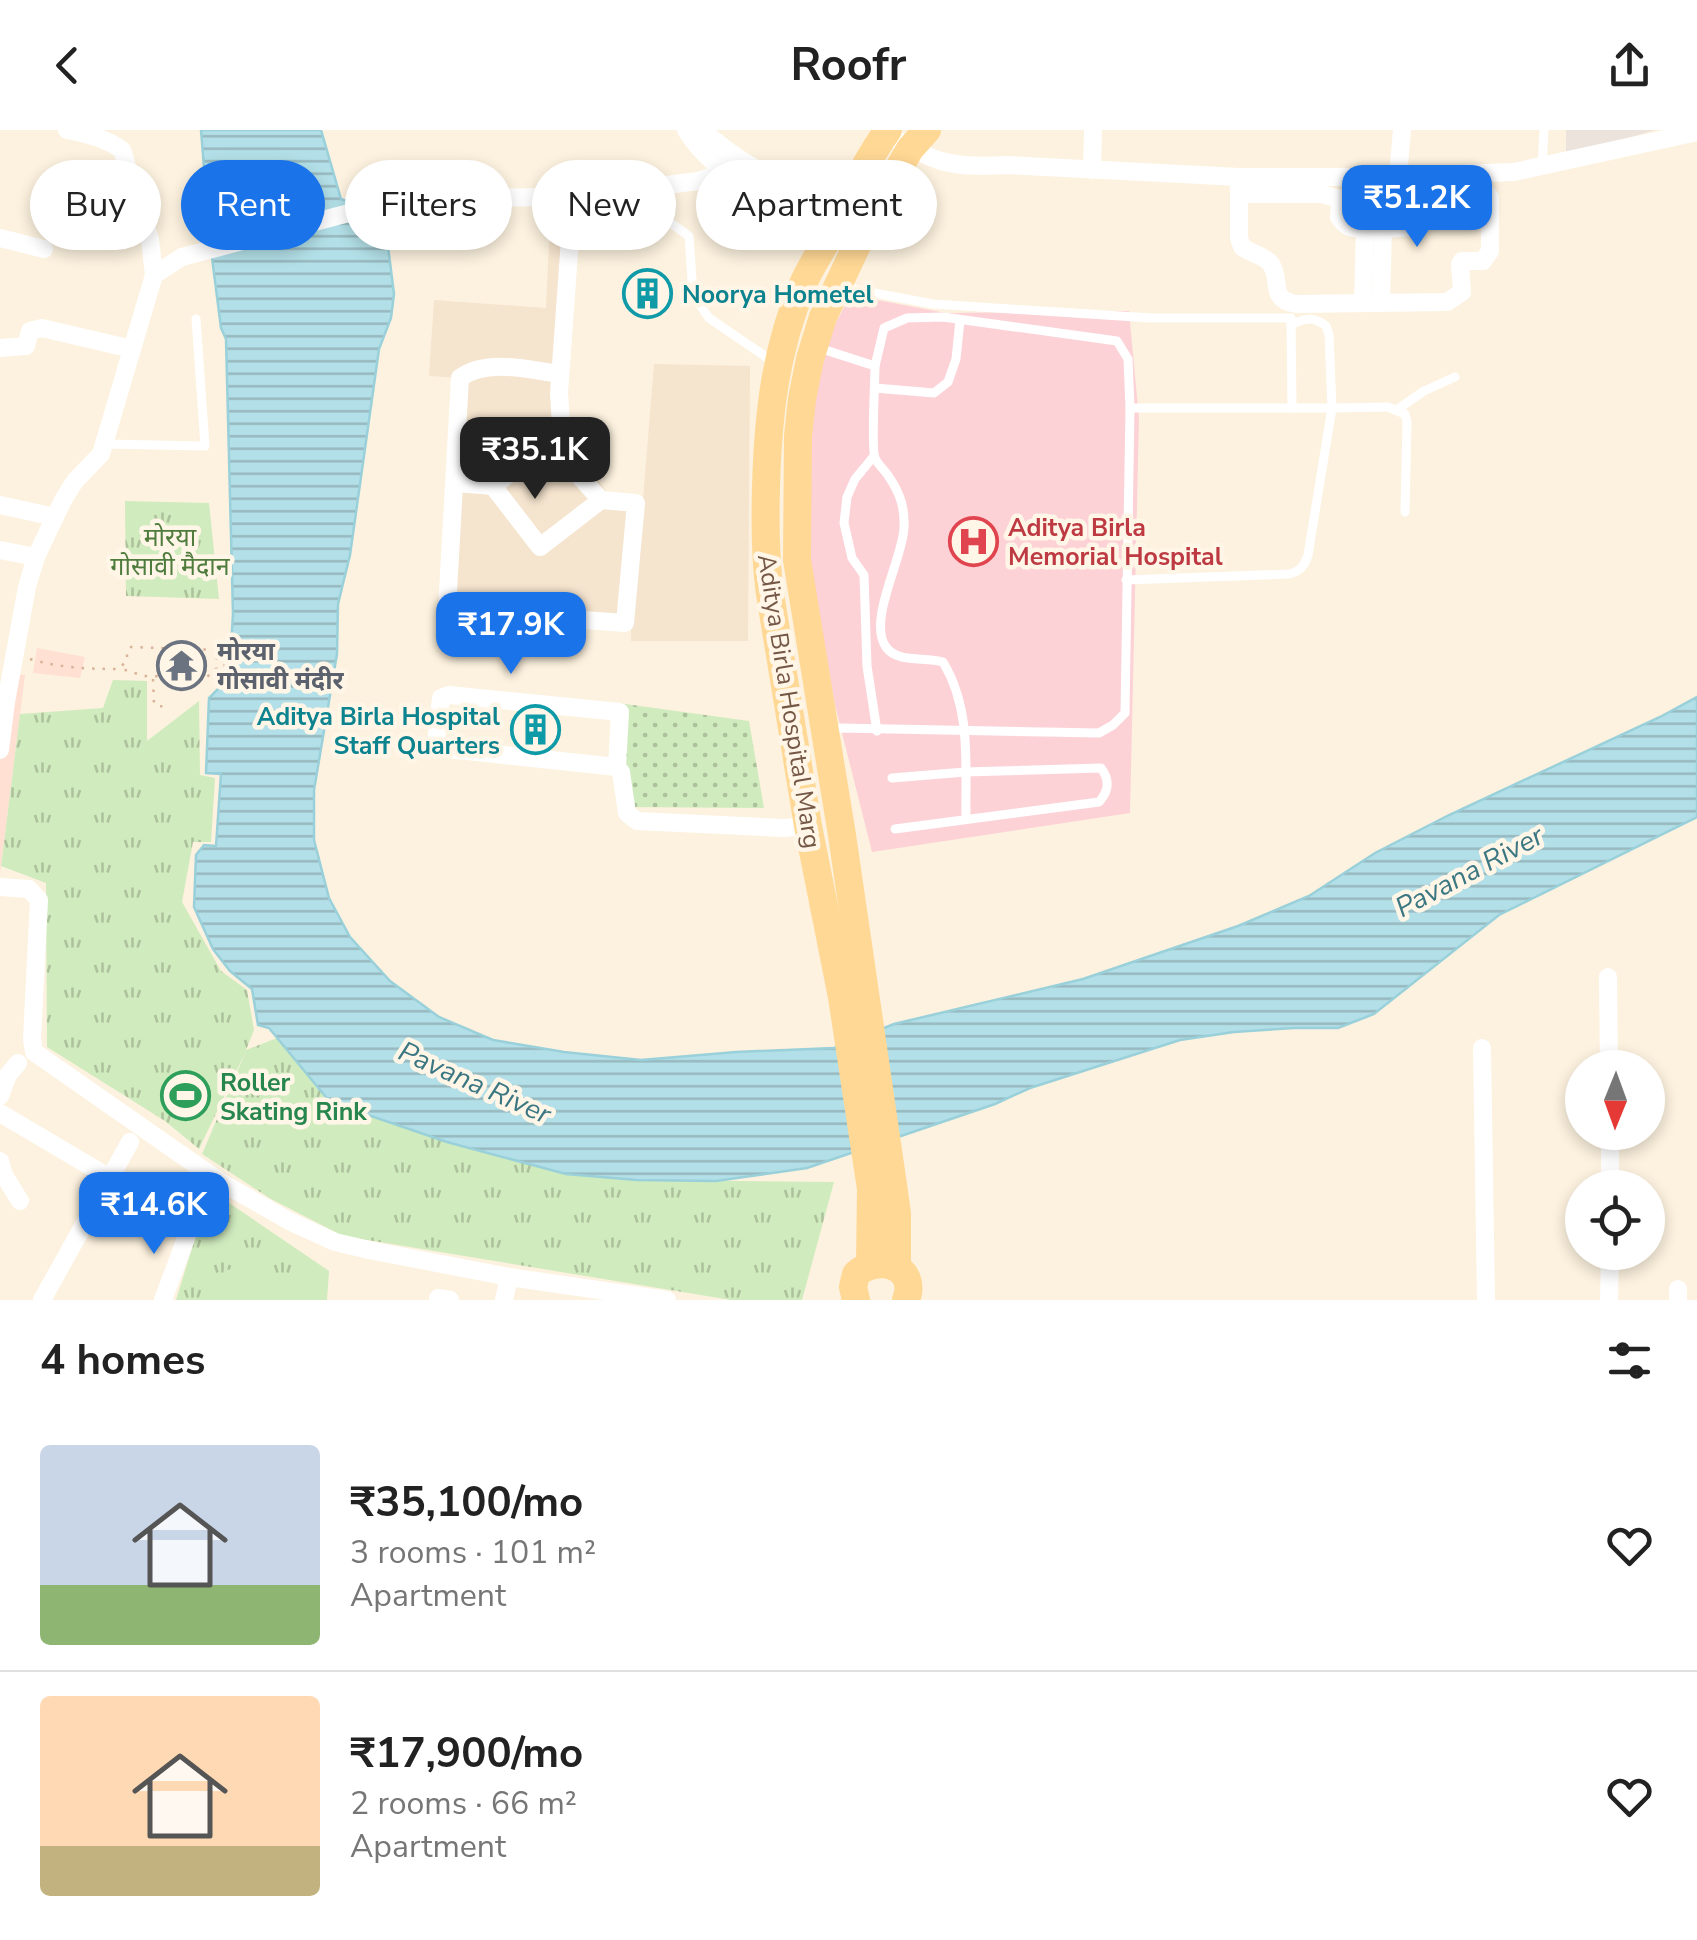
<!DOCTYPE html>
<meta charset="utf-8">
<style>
body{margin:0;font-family:"Nunito Sans","Noto Sans Devanagari",sans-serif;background:#f2f2f2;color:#222;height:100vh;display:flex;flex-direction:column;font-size:38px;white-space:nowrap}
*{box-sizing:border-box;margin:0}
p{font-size:32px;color:#767676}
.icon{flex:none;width:55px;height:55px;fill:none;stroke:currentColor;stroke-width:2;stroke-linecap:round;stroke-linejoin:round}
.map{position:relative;height:1170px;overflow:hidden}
.side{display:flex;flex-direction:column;background:#fff;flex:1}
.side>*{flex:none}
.top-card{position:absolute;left:30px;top:30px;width:1000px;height:90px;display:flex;gap:20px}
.needle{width:65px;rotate:181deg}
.fabs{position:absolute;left:1565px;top:920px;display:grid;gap:20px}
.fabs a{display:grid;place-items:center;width:100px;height:100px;border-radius:50%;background:#fff;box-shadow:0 5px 15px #0003;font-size:50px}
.price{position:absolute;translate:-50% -85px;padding:0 22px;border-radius:20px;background:#1a73e8;color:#fff;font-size:32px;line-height:65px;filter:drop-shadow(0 2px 5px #0008)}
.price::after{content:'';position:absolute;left:50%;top:60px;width:30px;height:22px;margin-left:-15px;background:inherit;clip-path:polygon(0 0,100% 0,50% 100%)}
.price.selected{background:#222;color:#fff}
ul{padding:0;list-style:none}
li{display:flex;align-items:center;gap:30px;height:250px;padding:0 40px}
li+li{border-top:2px solid #e0e0e0}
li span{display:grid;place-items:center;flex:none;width:280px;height:200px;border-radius:10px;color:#555}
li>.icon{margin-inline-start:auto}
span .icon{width:120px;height:120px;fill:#fffc;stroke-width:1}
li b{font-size:42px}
h2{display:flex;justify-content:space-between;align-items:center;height:120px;padding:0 40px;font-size:42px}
.chip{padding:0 35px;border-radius:45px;background:#fff;box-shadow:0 5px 15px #0003;font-size:35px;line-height:90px}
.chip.selected{background:#1a73e8;color:#fff}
header{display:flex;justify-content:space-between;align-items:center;height:130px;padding:0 40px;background:#fff;font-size:45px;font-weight:700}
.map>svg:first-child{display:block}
</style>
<header><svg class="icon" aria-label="back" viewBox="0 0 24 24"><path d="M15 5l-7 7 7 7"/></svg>Roofr<svg class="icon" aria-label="share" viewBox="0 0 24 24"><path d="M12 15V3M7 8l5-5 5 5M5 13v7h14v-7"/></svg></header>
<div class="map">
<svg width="1697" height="1170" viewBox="0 0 1697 1170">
<defs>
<pattern id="grass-dots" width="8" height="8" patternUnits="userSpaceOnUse" patternTransform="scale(2.5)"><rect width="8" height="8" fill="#d0ebbe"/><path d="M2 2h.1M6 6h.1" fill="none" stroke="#adc19c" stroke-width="1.8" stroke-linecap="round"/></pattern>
<pattern id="park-tufts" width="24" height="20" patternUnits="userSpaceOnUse" patternTransform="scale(2.5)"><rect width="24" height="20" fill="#d0ebbe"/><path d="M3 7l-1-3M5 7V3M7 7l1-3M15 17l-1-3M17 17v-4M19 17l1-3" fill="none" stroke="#adc19c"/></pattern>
<pattern id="water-rules" width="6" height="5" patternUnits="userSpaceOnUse" patternTransform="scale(2.5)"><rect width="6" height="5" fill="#b3e0e8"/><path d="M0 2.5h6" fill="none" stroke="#96b8be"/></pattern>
</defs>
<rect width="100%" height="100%" fill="#fdf2df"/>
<!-- residential -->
<polygon fill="#f5e4ce" points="551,72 573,72 564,301 610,367 643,369 654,234 750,236 748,511 631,511 631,500 443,486 460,248 429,246 434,170 546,178"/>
<!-- commercial -->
<g fill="#ffe0d2">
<polygon points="37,518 85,527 80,548 33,543"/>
<polygon points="11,544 25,545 0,743 0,627"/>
</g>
<!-- industrial -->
<polygon fill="#ebe3dc" points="1566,0 1655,0 1566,26"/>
<!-- medical -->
<polygon fill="#fcd2d7" points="851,165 946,183 1129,181 1139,288 1130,683 872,722 835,575 812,452 808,370 815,252 830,203"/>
<!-- grass -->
<polygon fill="url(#grass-dots)" points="618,573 749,591 764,678 621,677"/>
<!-- park -->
<g fill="url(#park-tufts)">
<polygon points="125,371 209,373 219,469 126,466"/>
<polygon points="113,550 147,551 147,611 199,571 200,645 215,648 211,712 193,712 182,772 221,841 247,860 254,900 246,920 277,908 330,972 447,1012 566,1044 637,1050 834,1052 802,1170 731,1170 343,1106 271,1069 202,1024 246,921 199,1019 165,991 47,917 46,753 1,736 20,584 103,578"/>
<polygon points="210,1060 329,1141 327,1170 176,1170"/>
</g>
<!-- garden -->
<g fill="#d0ebbe">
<path d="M194 934 203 938C211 960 205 988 179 992 174 988 170 986 167 980 157 962 177 938 194 934Z"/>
<polygon points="224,1139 328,1152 326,1170 221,1170"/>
</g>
<!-- water -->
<polygon fill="url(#water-rules)" stroke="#99d0da" stroke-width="2.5" points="201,0 321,0 341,69 384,85 394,164 391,188 379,219 350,425 338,474 337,524 314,660 314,710 329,768 350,807 390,851 439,887 493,910 564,922 641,930 736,922 834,918 894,894 1083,849 1238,796 1309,766 1375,723 1449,685 1660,587 1697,567 1697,687 1499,785 1374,884 1338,898 1294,898 1234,902 1180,910 1030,958 995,974 807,1038 716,1051 637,1050 566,1044 447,1012 330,972 269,898 258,895 252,859 230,841 213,819 194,777 196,725 204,715 216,716 221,644 206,643 209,568 221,556 222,549 229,548 233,484 226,209 221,198 210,112"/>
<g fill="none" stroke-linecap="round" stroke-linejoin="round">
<!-- path -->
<g stroke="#d9b299" stroke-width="2.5" stroke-dasharray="2.5 8" stroke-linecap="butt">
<polyline points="217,520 224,520 225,540"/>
<path d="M30 529C60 538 88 539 119 539L127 530V521L131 517 217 520V538L207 547 144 546 122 539"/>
<polyline points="153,549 154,574 158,576 170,577"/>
</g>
<!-- service -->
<g stroke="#fff" stroke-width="9">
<polyline points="1542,36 1544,0"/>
<polyline points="626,61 689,106 693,165 709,188 775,233"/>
<polyline points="843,152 853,159 933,174 1151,188 1291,188 1292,278"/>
<path d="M1291 195C1304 188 1313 186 1326 196L1329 205 1332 278 1388 277 1405 284 1407 292 1405 382"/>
<path d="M819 218 875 236C875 252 871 319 875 328 878 335 885 340 889 347 900 363 905 378 904 398 903 428 867 491 886 517 898 534 925 526 943 532 972 580 965 635 966 689"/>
<polyline points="875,258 934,263 948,252 956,229 960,190"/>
<polyline points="1398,279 1424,261 1455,247"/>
<polyline points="105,314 205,316 196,189"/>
<polyline points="874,326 855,349 847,367 844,393 852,428 864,445 867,536 877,601"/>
<path d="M1126 450 1289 444C1300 441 1304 437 1308 425L1332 278H1130"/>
<polyline points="829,602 841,598 1099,603 1113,595 1125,583 1130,278 1128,229 1117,211 943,187 907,188 884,198 875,236"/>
<path d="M892 648 965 642 1101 638C1110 650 1109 661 1099 672L895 699"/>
</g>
<!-- minor -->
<g stroke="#fff" stroke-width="18">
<path d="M67 0C87 4 105 8 122 20L150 109 154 145"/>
<path d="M686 0C706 33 736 49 768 69 797 86 826 103 857 118"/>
<path d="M703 0C748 43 796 57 849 84"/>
<path d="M886 3C934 34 952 38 1008 35L1239 47H1365L1514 42 1697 2"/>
<polyline points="1092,40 1093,0"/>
<polyline points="1398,46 1402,0"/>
<path d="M1239 47V108L1242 117C1250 123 1265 126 1271 134 1282 151 1268 169 1296 174L1447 172 1462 162 1460 134 1462 131H1483L1490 121V67L1486 63 1426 61 1418 67 1417 91 1411 97 1383 99 1381 172"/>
<path d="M1239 64H1321L1337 68 1340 75 1339 87C1347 99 1352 99 1365 98"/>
<polyline points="0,108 44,119"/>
<polyline points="1363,172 1365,98 1377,99"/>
<polyline points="0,218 26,216 30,201 42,198 132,219"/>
<path d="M560 244C530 240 486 228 460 248L447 480 625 493 636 373 601 370 571 337 565 321 561 294 559 263 573 67"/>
<polyline points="455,353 493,356 540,417 601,370"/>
<polyline points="493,356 562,305"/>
<polyline points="0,375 55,387"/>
<polyline points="0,420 36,427"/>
<polyline points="0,620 6,572 27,457 36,427 63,370 75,351 101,324 154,145 182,127 406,68 573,67 698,51 724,42 738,29"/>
<polyline points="617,637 620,582 449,565 441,568 436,612 439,618 617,637 621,642 627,683 637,691 783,698 808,696"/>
<polyline points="0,757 29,759 39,770 32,909 34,922 219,1051 289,1091 335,1112 369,1120 509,1147 667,1170"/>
<polyline points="1608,847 1609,938"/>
<polyline points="1482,918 1486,1170"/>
<polyline points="0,966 8,945 18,933"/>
<polyline points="0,983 110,1048"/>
<polyline points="1610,1002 1610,1058"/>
<polyline points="0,1031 4,1045 20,1071"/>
<polyline points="42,1170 130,1012"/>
<polyline points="163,1170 189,1100"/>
<polyline points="438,1170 438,1168 450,1170"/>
<polyline points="504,1170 509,1147"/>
<polyline points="1609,1170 1610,1122"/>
<polyline points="1678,1170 1678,1159"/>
</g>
<!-- primary -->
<g stroke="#ffd895" stroke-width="28">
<path d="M870 1135 871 1059 842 867 808 696 770 464C765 428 765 393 766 357 768 285 775 221 803 154 811 135 823 119 832 101 849 66 866 31 888 0"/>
<polyline points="897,1137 897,1084 893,1055 842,705 797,430 798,306 802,269 810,229 823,187 867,94 910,19 927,0"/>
<path d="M856 1170 853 1157 856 1144C878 1124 919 1136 906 1170"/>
</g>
</g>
<!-- icons -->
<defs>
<symbol id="building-ring" viewBox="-11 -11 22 22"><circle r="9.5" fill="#fff6e7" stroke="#0f9aa8" stroke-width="1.5"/><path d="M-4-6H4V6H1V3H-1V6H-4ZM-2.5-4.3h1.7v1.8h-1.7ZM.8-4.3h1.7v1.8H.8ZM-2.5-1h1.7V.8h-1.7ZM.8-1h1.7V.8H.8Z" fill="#0f9aa8"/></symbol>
<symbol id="hospital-ring" viewBox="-11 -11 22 22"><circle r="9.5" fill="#fff6e7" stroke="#e0444e" stroke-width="1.5"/><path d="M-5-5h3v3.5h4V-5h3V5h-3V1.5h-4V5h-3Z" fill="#e0444e"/></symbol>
<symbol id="temple-ring" viewBox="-11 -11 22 22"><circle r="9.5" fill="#fff6e7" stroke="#6b7280" stroke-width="1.5"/><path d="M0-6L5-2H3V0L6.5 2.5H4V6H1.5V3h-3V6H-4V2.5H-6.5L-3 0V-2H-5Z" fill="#6b7280"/></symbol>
<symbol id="stadium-ring" viewBox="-11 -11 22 22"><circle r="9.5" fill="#fff6e7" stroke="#2e9e5b" stroke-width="1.5"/><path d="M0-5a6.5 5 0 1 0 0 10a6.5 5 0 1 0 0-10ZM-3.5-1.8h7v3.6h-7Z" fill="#2e9e5b"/></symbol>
</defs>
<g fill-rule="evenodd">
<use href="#building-ring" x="620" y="136" width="55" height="55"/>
<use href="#hospital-ring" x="946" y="384" width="55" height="55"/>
<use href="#temple-ring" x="154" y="508" width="55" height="55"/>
<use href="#building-ring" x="508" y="572" width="55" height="55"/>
<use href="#stadium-ring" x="158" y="938" width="55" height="55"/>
</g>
<g text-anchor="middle" stroke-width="9" stroke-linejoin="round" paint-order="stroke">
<!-- culture labels -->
<g font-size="25" font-weight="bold" fill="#0d838f" stroke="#fff6e7" text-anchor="start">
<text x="682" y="173">Noorya Hometel</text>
<text x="500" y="595" text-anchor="end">Aditya Birla Hospital<tspan x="500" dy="29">Staff Quarters</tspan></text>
</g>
<!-- health labels -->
<g font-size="25" font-weight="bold" fill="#be3a42" stroke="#fff6e7" text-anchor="start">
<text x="1008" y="406">Aditya Birla<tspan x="1008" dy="29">Memorial Hospital</tspan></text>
</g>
<!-- park labels -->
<g font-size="25" fill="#4f7c3d" stroke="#fff6e7">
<text x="170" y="416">मोरया<tspan x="170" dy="29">गोसावी मैदान</tspan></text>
</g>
<!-- worship labels -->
<g font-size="25" font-weight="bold" fill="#5b616d" stroke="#fff6e7" text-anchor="start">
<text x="217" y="530">मोरया<tspan x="217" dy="29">गोसावी मंदीर</tspan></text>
</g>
<!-- street labels -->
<g font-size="25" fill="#755746" stroke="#fff6e7">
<text transform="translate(790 571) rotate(81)" y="9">Aditya Birla Hospital Marg</text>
</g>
<!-- leisure labels -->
<g font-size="25" font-weight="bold" fill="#27864d" stroke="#fff6e7" text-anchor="start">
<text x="220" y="961">Roller<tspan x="220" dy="29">Skating Rink</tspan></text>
</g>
<!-- water labels -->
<g font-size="28" font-style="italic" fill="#3b7783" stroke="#fff6e7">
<text transform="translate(1469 741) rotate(-28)" y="10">Pavana River</text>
<text transform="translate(475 952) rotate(24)" y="10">Pavana River</text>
</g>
</g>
</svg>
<div class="fabs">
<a><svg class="needle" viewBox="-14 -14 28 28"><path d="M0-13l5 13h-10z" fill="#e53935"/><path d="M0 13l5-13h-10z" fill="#767676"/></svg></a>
<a><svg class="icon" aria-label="locate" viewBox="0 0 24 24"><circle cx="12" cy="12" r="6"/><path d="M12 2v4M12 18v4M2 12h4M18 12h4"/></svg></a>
</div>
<b class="price" style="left:1417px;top:120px">₹51.2K</b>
<b class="price selected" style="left:535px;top:372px">₹35.1K</b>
<b class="price" style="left:511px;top:547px">₹17.9K</b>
<b class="price" style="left:154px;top:1127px">₹14.6K</b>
<div class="top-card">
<a class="chip">Buy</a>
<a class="chip selected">Rent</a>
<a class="chip">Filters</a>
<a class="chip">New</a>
<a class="chip">Apartment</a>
</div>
</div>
<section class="side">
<h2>4 homes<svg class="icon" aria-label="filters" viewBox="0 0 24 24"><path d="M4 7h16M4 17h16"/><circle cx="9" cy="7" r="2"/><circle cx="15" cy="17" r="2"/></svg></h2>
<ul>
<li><span style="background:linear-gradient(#c9d6e8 70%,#8fb573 0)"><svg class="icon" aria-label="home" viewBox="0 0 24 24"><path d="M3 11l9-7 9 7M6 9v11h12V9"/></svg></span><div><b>₹35,100/mo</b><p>3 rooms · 101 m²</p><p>Apartment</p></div><svg class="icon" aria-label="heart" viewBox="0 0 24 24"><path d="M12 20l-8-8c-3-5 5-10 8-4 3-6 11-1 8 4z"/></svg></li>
<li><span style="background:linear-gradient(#ffd9b3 75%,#c2b280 0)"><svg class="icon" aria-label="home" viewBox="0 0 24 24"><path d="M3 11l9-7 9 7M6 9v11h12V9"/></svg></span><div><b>₹17,900/mo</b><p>2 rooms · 66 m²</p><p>Apartment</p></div><svg class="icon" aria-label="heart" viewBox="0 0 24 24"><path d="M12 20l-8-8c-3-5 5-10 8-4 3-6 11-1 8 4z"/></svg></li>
</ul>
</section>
